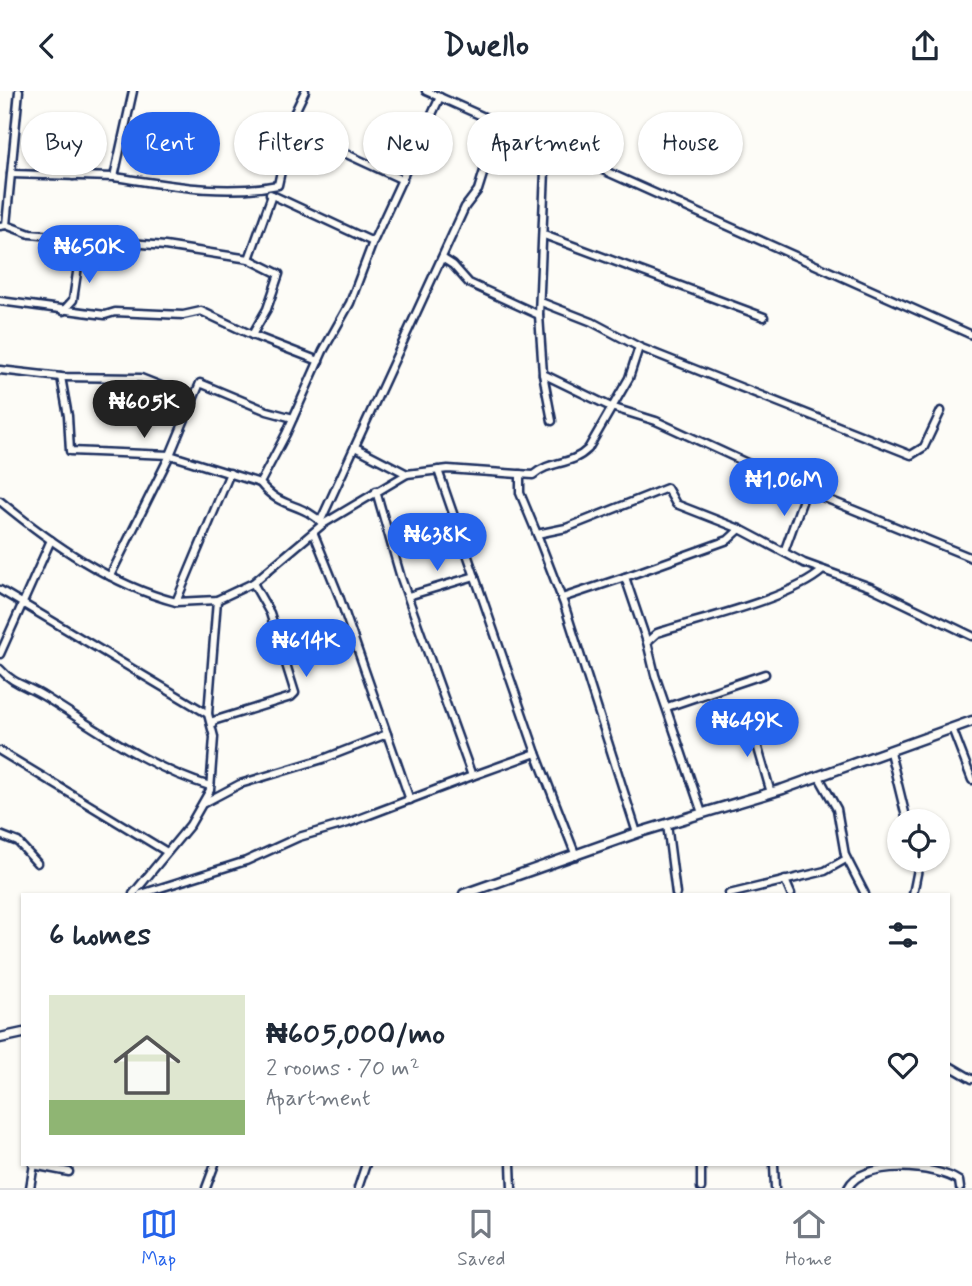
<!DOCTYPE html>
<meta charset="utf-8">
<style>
body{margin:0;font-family:Mynerve,sans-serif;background:#f6f6f7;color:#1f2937;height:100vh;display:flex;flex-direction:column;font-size:26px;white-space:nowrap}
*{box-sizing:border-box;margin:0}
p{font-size:23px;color:#747a83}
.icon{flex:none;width:38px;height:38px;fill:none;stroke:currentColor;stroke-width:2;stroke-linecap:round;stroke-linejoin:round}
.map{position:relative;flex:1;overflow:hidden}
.details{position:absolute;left:21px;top:802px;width:929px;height:273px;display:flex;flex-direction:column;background:#fff;border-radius:0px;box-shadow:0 2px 5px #0004}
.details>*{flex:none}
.guide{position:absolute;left:21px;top:21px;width:931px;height:63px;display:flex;gap:14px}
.tools{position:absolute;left:887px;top:718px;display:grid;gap:14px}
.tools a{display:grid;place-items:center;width:63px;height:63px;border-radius:50%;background:#fff;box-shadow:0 2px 5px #0004;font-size:35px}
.price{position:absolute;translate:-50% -60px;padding:0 16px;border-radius:24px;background:#2563eb;color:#fff;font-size:23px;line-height:46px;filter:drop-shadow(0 2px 4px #0008)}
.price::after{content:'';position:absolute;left:50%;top:42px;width:21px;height:16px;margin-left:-10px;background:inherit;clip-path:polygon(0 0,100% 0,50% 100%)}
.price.current{background:#222;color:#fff}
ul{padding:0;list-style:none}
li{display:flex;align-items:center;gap:21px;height:175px;padding:0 28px}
li span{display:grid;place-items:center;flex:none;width:196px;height:140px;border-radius:0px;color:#555}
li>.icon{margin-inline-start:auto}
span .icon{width:84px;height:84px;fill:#fffc;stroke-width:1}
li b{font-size:30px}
h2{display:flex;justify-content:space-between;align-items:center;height:84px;padding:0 28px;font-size:30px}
.chip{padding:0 24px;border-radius:32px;background:#fff;box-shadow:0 2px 5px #0004;font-size:24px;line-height:63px}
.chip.current{background:#2563eb;color:#fff}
header{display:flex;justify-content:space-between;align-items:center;height:91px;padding:0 28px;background:#fff;font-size:32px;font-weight:800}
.tab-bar{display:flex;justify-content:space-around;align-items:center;height:98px;border-top:2px solid #e0e1e3;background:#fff;font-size:19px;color:#747a83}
.tab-bar a{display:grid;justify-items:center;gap:4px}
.tab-bar .current{color:#2563eb}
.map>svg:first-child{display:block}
</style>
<header><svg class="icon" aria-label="back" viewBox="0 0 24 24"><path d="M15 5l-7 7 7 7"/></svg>Dwello<svg class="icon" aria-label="share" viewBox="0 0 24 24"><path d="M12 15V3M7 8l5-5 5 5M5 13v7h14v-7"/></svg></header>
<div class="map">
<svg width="972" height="1097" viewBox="0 0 972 1097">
<rect width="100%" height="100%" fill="#fdfcf7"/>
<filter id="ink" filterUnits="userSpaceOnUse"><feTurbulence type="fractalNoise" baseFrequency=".0143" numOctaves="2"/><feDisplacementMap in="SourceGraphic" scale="14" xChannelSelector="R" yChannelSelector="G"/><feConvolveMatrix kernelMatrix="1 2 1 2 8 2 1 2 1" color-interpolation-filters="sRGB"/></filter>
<g filter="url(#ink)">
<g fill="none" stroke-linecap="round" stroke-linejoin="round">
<defs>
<g id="street">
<polyline points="426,0 972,244"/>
<polyline points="290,37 403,89"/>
<polyline points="546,55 539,224 543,283 552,330"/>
<polyline points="11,83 114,86 133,0"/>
<polyline points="73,85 82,51"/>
<path d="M114 86C168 94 224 105 278 94L293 25 305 0"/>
<polyline points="270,103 373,151"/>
<polyline points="6,134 30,143 165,155 249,168 272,104"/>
<polyline points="0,135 6,134 19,0"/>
<polyline points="544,144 764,226"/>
<polyline points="442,167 453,174 469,192 539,224"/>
<polyline points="0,210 105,224 115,221 183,224 201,220 252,244 267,218 279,183 249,168"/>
<polyline points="541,211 592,231 639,256 911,364 924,356 941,320"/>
<polyline points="63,220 73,209 82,148"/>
<polyline points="252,244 319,270"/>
<polyline points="0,279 61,286 141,287 192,307"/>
<polyline points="543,283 611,316 656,330 810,401 972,467"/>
<polyline points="61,286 68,325 70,360 170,364 260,392"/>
<polyline points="355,356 407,383"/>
<polyline points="438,379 536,662"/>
<path d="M230 382 176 511 217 509 253 492 323 433 407 383 448 378 533 384C550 369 571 375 588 358L629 287 639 256"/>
<polyline points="520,383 520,402 537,443 566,437 667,397 676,413 740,438 804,472 870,496 972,545"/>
<polyline points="376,400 401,487 472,685 536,662 576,765"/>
<path d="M0 410C52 453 111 494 176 511"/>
<polyline points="321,429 465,116 478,99 499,32"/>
<path d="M323 433C301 410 281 419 260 392L286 343 323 260 350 212 373 151 440 6"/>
<polyline points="314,443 339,505 410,709"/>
<polyline points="537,443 564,513 637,742"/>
<polyline points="784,461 806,400"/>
<polyline points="110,485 170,364 200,292 267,320 293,327"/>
<polyline points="0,499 208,623"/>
<polyline points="408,505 475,485"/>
<polyline points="562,507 625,486"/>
<polyline points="647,551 625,486 728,449 740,438"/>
<polyline points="0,563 51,449"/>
<path d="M0 578C13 593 28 595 45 606 98 639 149 677 210 695"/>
<polyline points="667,616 765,583"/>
<polyline points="749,626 771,702"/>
<polyline points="212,633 213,630 291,606 295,602 270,522 253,492"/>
<polyline points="952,637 972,689"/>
<polyline points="0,660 167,761"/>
<polyline points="890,661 907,730"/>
<polyline points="819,686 837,718 845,764 865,803"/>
<polyline points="204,712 240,693 323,668 387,643"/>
<path d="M702 722 655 584 647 551 657 542C700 528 791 508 823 479"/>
<polyline points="667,733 676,803"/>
<polyline points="0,744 18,751 37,772"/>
<polyline points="785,789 791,803"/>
<polyline points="133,803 190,734 210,699 214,646 208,623 217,509"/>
<polyline points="141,803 246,770 299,746 348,732 472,685"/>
<polyline points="729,803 825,780 846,768"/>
<polyline points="913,803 920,768"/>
<polyline points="948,974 972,988"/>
<polyline points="511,1073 512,1097"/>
<polyline points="774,1073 775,1097"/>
<polyline points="33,1074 69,1081"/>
<polyline points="30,1097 34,1073"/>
<polyline points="206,1097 215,1073"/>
<polyline points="358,1097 366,1073"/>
<polyline points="701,1097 701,1073"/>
<path d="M848 1097C862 1068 936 1074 959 1090L960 1097"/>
</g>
<g id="secondary">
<polyline points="464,803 637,742 783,698 972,630"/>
<polyline points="0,947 23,942"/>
</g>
</defs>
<!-- street casing -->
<use href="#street" stroke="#1b2f5e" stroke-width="11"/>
<!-- secondary casing -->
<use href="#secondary" stroke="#1b2f5e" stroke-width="13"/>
<!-- street -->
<use href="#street" stroke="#fdfcf7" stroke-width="6"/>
<!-- secondary -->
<use href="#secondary" stroke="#fdfcf7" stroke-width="8"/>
</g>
</g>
</svg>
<div class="tools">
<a><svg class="icon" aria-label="locate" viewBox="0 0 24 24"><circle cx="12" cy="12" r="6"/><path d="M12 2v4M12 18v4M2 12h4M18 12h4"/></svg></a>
</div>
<b class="price" style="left:89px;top:194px">₦650K</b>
<b class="price current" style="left:144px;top:349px">₦605K</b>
<b class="price" style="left:784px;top:427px">₦1.06M</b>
<b class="price" style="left:437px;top:482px">₦638K</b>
<b class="price" style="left:306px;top:588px">₦614K</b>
<b class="price" style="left:747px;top:668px">₦649K</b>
<div class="guide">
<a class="chip">Buy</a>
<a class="chip current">Rent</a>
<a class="chip">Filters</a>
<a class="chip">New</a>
<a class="chip">Apartment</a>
<a class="chip">House</a>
</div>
<section class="details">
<h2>6 homes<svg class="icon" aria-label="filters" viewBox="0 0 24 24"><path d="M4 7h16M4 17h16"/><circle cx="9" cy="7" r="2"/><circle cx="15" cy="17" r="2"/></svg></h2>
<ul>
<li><span style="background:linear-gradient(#dfe7d0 75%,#8fb573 0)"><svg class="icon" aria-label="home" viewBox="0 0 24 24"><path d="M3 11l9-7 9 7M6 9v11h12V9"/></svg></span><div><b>₦605,000/mo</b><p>2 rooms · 70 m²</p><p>Apartment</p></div><svg class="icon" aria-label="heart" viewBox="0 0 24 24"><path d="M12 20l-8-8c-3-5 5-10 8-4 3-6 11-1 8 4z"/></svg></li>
</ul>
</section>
</div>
<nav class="tab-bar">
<a class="current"><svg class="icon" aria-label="map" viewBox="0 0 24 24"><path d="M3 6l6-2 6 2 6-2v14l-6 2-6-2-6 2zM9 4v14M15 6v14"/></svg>Map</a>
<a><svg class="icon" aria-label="saved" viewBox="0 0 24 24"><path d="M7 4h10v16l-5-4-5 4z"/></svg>Saved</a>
<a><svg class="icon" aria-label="home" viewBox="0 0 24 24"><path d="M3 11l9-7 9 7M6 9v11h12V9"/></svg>Home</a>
</nav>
